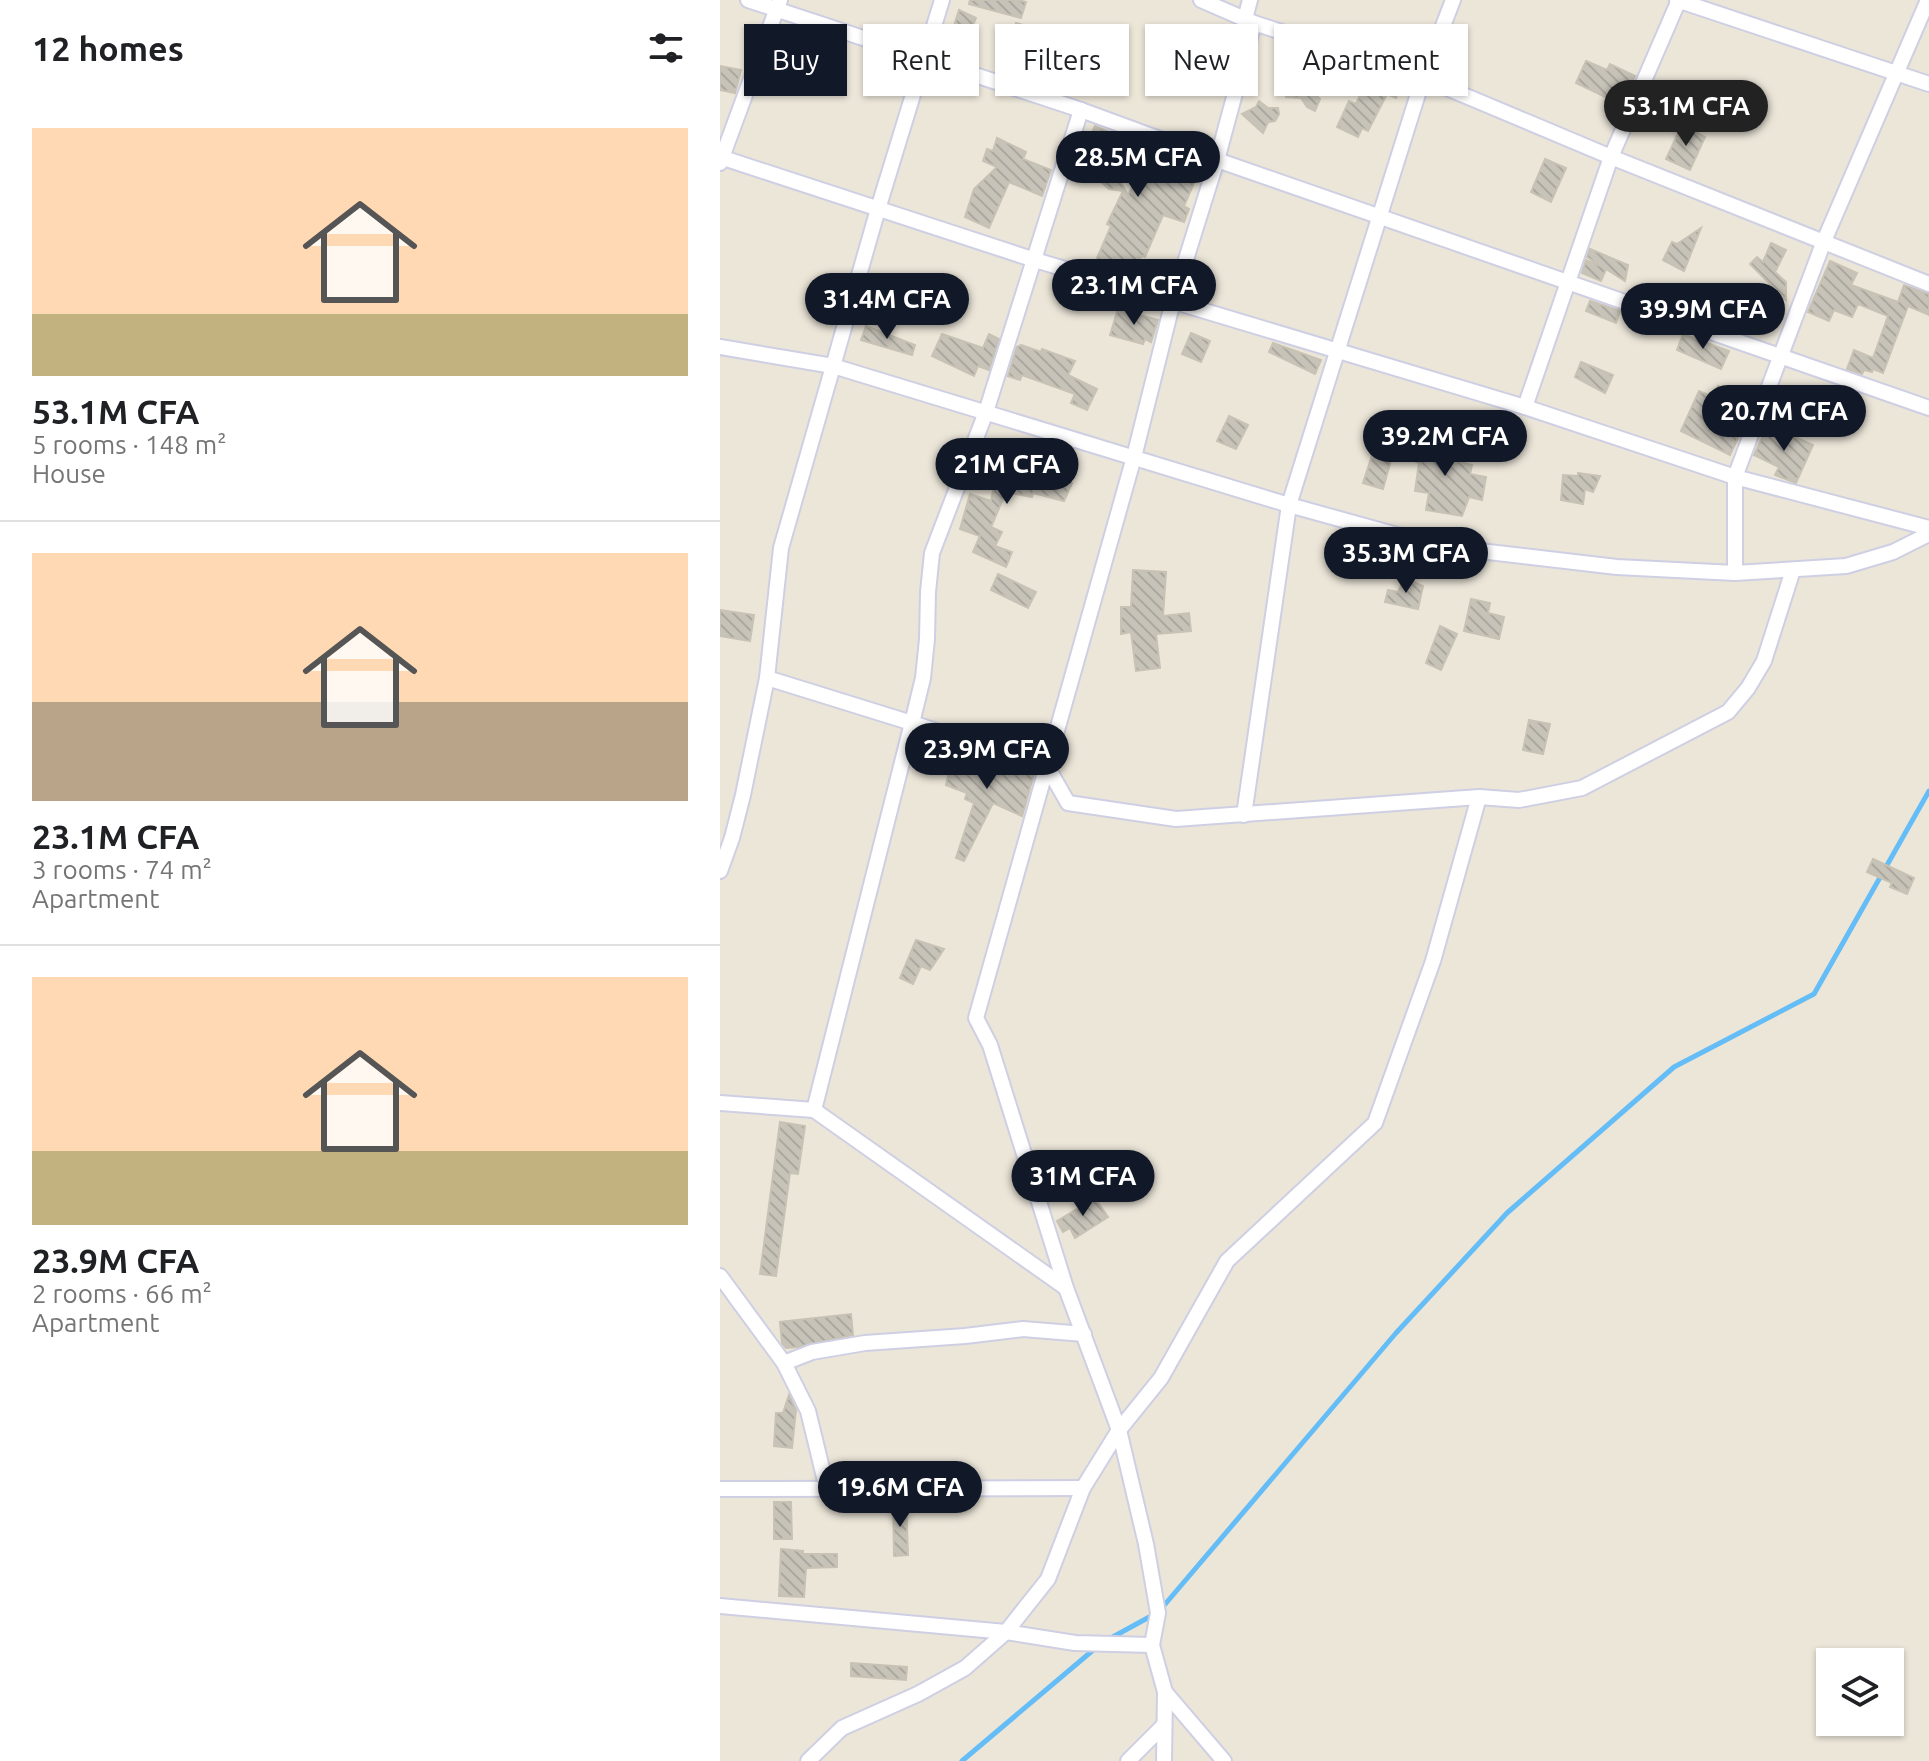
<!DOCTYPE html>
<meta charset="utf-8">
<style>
body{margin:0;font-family:Ubuntu,sans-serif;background:#f2f2f2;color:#202124;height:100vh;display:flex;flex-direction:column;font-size:30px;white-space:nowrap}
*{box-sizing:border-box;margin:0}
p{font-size:26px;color:#757577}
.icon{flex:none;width:44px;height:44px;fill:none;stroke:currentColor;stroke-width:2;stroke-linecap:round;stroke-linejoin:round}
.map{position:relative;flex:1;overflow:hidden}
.sheet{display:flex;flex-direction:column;background:#fff;width:720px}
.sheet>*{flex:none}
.banner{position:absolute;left:24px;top:24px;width:760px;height:72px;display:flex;gap:16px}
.controls{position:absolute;left:1096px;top:1648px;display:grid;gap:16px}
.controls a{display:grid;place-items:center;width:88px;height:88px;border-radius:0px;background:#fff;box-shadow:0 2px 6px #0004;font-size:40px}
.price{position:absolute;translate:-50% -68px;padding:0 18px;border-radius:28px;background:#111827;color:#fff;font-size:26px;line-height:52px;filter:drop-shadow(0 2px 4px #0008)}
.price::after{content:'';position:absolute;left:50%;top:48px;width:24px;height:18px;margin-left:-12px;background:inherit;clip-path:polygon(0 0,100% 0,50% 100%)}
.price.selected{background:#222;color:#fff}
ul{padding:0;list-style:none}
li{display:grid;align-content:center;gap:16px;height:424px;padding:0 32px}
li+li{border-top:2px solid #e0e0e0}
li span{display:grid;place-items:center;height:248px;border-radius:0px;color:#555}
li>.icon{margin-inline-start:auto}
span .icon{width:144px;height:144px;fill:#fffc;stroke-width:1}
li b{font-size:34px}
h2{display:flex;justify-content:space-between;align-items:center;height:96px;padding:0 32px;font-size:34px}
.tag{padding:0 28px;border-radius:0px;background:#fff;box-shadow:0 2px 6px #0004;font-size:28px;line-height:72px}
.tag.selected{background:#111827;color:#fff}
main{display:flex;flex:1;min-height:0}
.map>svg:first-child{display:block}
</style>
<main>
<section class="sheet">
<h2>12 homes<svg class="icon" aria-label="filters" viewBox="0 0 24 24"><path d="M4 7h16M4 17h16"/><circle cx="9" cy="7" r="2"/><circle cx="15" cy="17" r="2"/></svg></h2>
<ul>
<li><span style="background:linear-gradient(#ffd9b3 75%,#c2b280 0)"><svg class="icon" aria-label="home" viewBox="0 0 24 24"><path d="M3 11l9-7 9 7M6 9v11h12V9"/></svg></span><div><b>53.1M CFA</b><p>5 rooms · 148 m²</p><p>House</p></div></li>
<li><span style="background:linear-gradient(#ffd9b3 60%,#b9a48a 0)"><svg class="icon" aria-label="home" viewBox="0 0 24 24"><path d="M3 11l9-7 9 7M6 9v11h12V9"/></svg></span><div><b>23.1M CFA</b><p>3 rooms · 74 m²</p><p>Apartment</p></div></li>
<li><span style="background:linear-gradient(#ffd9b3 70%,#c2b280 0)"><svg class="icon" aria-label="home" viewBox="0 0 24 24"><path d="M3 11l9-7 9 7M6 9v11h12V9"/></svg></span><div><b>23.9M CFA</b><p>2 rooms · 66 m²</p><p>Apartment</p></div></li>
</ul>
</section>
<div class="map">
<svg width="1209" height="1761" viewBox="0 0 1209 1761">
<defs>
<pattern id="building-back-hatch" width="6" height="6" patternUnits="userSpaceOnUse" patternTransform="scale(2)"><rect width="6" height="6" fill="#c7c3b9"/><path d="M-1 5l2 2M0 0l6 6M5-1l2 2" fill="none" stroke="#aba89f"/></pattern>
</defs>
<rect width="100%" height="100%" fill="#ece6d9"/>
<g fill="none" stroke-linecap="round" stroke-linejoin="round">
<!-- stream -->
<g stroke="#64bdf6" stroke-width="5">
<polyline points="441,1609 676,1333 787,1213 954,1067 1094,994 1209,791"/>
<polyline points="389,1639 433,1615"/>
<polyline points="242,1761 378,1646"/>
</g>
</g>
<!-- building -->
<g fill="url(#building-back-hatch)" stroke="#c7c2b3" stroke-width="2">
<polygon points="250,0 298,0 306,2 301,18 249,4"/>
<polygon points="239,10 256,18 248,36 233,29"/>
<polygon points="296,23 313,28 288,67 287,67"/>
<polygon points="866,61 887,70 890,64 915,76 900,104 856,83"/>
<polygon points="0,66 21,70 15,93 0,90"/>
<polygon points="570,66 585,83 593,82 590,89 600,99 595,111 587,107 581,98 566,97 566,87 572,83 564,70"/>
<polygon points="649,74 681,85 676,98 667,94 648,131 642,128 638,137 617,127 629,101 636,104"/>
<polygon points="539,101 548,108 558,108 559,114 555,121 548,122 543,133 522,114 536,107"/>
<polygon points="962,125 985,137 970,170 946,159"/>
<polygon points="375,126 396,135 382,169 398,177 408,195 433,148 449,156 450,154 460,157 480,169 464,206 469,209 464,222 443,215 425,257 423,256 410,265 406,276 382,265 377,258 391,226 387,224 403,191 389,189 378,179 377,182 354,172"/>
<polygon points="277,138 306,152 303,159 331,170 322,196 289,182 269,228 245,217 254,189 277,167 263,161 267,149 273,151"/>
<polygon points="825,159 846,168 831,202 811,192"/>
<polygon points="981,228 964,271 943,260 952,242 957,244"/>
<polygon points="1051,243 1066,250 1055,272 1066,282 1066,300 1030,264 1037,257 1043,262"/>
<polygon points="870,249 908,265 905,281 886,269 881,281 862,273 866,260 883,267 867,257"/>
<polygon points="1110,261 1137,273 1131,285 1178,302 1184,285 1209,294 1209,315 1188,306 1163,373 1153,369 1152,372 1144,370 1142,374 1127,369 1134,350 1153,358 1168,316 1138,304 1132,317 1114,310 1109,321 1088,312"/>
<polygon points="870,301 900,311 896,323 866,311"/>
<polygon points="398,309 438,320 431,342 425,339 423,344 390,335"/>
<polygon points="146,326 195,345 192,355 141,340"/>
<polygon points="471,333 490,341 481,362 462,354"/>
<polygon points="222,334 263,348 269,334 279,339 269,370 258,366 254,376 212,356"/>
<polygon points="963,334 1009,351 1001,369 957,350"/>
<polygon points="553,343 601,360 595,374 549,352"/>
<polygon points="301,345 321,352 322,349 355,361 348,375 377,389 367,410 351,403 355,394 302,375 300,380 288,376 297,347"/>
<polygon points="861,362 893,375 885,393 855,377"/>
<polygon points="998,386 1030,400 1015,433 1019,436 1010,455 961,431 979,391 993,397"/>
<polygon points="509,416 528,425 516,449 497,441"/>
<polygon points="1048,425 1093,445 1076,483 1055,475 1059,467 1034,455"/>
<polygon points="694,439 743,452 740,462 752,465 750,474 766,477 762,500 749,497 742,516 706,510 709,493 695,491 699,463 687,458"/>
<polygon points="653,452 671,460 663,489 643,483"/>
<polygon points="278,465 322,474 323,470 352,483 344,501 313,493 312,497 286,492 271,527 282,532 275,546 292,552 286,567 253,552 260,536 240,529 250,494 271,501"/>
<polygon points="858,473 880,476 873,492 865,489 863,504 841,500 843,475 858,476"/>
<polygon points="413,570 446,572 443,616 469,613 471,631 436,634 440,668 416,671 411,632 401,634 401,607 411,607"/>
<polygon points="278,574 316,592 308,608 271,590"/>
<polygon points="685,578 703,586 698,609 665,602 668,590 678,592"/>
<polygon points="751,599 770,603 768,613 784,617 779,639 744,631"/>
<polygon points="0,610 34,615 30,641 0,636"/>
<polygon points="720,626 737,634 721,670 706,663"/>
<polygon points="809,720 830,724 823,754 803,750"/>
<polygon points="234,749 314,774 302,816 273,803 244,861 236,858 254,803 245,799 247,793 226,785"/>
<polygon points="1153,859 1194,878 1187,894 1170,887 1172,883 1147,872"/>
<polygon points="196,940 224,949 210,970 201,966 193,984 180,978"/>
<polygon points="60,1122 85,1126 78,1174 70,1173 56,1276 40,1274"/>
<polygon points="375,1198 388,1217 355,1238 350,1228 343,1232 337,1221"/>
<polygon points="131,1314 133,1335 78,1347 66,1348 62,1343 60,1322"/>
<polygon points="69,1395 76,1410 72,1448 54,1446 56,1413 63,1413"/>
<polygon points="173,1501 186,1501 188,1555 174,1556"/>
<polygon points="54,1502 71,1502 72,1539 54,1539"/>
<polygon points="61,1549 83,1551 83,1554 117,1554 117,1567 86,1568 84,1597 59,1596"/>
<polygon points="131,1663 187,1667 186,1680 131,1676"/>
</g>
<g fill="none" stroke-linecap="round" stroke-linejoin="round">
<defs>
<g id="minor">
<polyline points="28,0 361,110 497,160 1209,408"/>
<polyline points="481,0 534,23 703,78 891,157 1209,284"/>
<polyline points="957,0 1209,84"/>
<polyline points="525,19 530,0"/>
<polyline points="0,157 315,260 805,407 1015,477 1209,528"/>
<polyline points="0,163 60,0"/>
<polyline points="0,347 113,366 569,505 717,546 897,567 1015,573 1126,566 1173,552 1209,534"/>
<polyline points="805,407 891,157 959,0"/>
<polyline points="1015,573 1015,477 1104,241 1208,0"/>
<polyline points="47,678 192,723 203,678 207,639 208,592 212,553 266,412 361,110"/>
<polyline points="524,815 569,505 703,78 733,0"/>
<polyline points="0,871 12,838 23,795 47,678 61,548 158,209 222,0"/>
<polyline points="0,1103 94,1110 192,723 328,768 348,803 456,819 759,797 799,800 862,788 1008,712 1028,688 1044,661 1073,570"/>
<polyline points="94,1110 346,1288"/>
<polyline points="0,1276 64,1363 88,1411 107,1489"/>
<polyline points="64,1363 92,1352 145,1343 245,1336 303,1329 364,1334"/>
<polyline points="0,1489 363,1488"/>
<polyline points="0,1606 286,1632 355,1643 432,1645"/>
<polyline points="445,1692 504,1761"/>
<polyline points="88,1761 122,1728 198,1694 245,1668 286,1632 328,1579 363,1488 399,1430 441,1378 507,1261 655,1123 713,961 759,797"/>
<polyline points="408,1761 443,1726"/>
<polyline points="444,1761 445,1692 432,1645 438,1613 426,1544 399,1430 346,1288 270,1045 256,1018 414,457 453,301 497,160 534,23"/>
</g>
</defs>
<!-- minor casing -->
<use href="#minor" stroke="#cecfe3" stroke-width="18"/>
<!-- minor -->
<use href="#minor" stroke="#fff" stroke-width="14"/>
</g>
</svg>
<div class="controls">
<a><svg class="icon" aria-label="layers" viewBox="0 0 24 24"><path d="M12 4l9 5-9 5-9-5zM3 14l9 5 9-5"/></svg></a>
</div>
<b class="price selected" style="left:966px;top:148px">53.1M CFA</b>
<b class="price" style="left:418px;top:199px">28.5M CFA</b>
<b class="price" style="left:414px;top:327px">23.1M CFA</b>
<b class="price" style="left:167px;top:341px">31.4M CFA</b>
<b class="price" style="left:983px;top:351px">39.9M CFA</b>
<b class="price" style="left:1064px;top:453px">20.7M CFA</b>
<b class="price" style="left:725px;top:478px">39.2M CFA</b>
<b class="price" style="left:287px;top:506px">21M CFA</b>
<b class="price" style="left:686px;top:595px">35.3M CFA</b>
<b class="price" style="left:267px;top:791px">23.9M CFA</b>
<b class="price" style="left:363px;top:1218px">31M CFA</b>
<b class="price" style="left:180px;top:1529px">19.6M CFA</b>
<div class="banner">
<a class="tag selected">Buy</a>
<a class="tag">Rent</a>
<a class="tag">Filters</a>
<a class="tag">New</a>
<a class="tag">Apartment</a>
</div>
</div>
</main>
